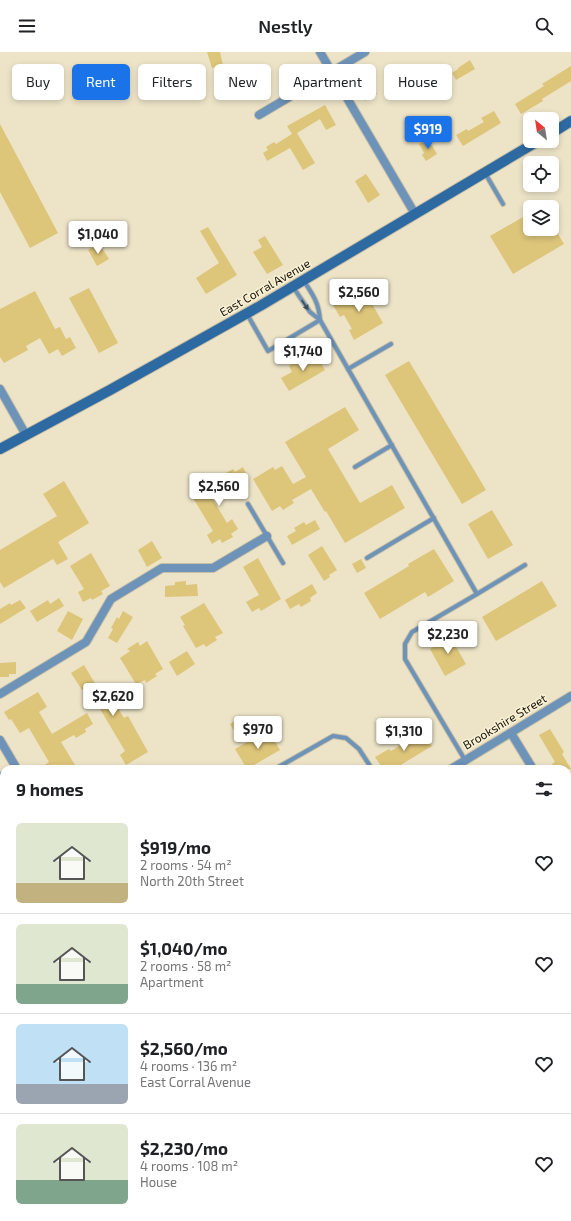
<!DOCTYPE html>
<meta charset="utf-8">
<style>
body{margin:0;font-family:"Exo 2",sans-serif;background:#f2f2f2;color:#202124;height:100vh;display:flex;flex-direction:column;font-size:15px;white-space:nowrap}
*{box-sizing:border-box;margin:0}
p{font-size:13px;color:#757577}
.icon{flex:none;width:22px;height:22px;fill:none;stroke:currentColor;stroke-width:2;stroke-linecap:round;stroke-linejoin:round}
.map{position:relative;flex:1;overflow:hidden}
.details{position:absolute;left:0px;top:713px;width:571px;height:456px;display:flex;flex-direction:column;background:#fff;border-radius:12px 12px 0 0;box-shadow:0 2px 6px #0003}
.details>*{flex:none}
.guide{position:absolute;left:12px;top:12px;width:547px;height:36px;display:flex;gap:8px}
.needle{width:26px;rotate:330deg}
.fabs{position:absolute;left:523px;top:60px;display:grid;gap:8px}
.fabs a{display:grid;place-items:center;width:36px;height:36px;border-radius:6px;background:#fff;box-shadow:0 2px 6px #0003;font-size:20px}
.price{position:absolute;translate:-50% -34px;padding:0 9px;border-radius:4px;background:#fff;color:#222;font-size:13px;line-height:26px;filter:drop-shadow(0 1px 2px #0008)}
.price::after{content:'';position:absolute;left:50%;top:24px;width:12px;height:9px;margin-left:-6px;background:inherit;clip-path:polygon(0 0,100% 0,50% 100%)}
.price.current{background:#1a73e8;color:#fff}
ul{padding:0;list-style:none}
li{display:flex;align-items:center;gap:12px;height:100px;padding:0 16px}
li+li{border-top:1px solid #e0e0e0}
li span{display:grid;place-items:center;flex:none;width:112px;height:80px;border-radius:6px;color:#555}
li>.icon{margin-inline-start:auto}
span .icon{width:48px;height:48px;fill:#fffc;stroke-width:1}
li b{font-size:17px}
h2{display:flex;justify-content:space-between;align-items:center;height:48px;padding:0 16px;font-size:17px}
.chip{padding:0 14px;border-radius:6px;background:#fff;box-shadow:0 2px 6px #0003;font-size:14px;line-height:36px}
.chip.current{background:#1a73e8;color:#fff}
header{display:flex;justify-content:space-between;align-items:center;height:52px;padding:0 16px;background:#fff;font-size:18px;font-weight:600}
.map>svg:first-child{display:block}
</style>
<header><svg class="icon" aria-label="menu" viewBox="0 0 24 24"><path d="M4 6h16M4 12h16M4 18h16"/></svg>Nestly<svg class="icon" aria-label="search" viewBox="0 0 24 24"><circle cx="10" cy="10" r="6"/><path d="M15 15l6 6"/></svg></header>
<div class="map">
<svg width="571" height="1169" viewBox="0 0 571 1169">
<rect width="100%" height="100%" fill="#ede4c8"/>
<!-- building -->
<g fill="#ddc57a">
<polygon points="207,0 220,0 223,13 212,16"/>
<polygon points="470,8 475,17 456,28 452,21 458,17 458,16"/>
<polygon points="571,14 571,29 542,47 543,49 521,62 515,52 544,34 542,32"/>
<polygon points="261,24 264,33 240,39 237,30"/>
<polygon points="369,29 377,42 365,49 357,35"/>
<polygon points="325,53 336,73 326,78 320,67 297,81 315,111 303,118 290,96 267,109 263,101 268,98 266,95 274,90 276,92 292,82 287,74"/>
<polygon points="494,59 501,71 463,94 456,83 467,77 468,79 484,70 481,66"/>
<polygon points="0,72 58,181 30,196 0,140"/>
<polygon points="428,87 437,102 426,109 422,103 424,101 419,92"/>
<polygon points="366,122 380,143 368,151 355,129"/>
<polygon points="530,161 530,177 555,177 564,192 513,222 490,184"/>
<polygon points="208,175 237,223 206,242 196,226 219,211 200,179"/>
<polygon points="265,184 283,213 267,222 253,200 262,195 258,188"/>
<polygon points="99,191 109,207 97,214 88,198"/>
<polygon points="89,236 118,291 99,301 69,246"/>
<polygon points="363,236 383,271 354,288 349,278 352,277 344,263 340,265 333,253"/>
<polygon points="35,239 55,277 60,275 66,287 70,285 76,296 62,304 58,297 49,302 40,286 26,294 28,298 4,311 0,305 0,257"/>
<polygon points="316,303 325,318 289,339 281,326 292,320 289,314 304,305 306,309"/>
<polygon points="409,309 486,438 462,452 385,323"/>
<polygon points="345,355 359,378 328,397 360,451 392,433 405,456 345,491 326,459 325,460 311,437 292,448 294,451 283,458 280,454 272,459 253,427 273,415 275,418 282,414 293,432 306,425 285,390"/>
<polygon points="243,415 248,425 212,446 227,471 232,467 238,477 231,482 233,485 222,491 220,487 212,492 207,483 213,479 193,446 226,425 224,422 233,417 235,420"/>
<polygon points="64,429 89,471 58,490 68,507 57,513 53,507 4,536 0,530 0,498 57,464 43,442"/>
<polygon points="492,458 513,493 488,507 468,472"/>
<polygon points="315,468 320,477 292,493 287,484 296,479 294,476 304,470 306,473"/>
<polygon points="152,489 162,506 147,515 138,498"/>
<polygon points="322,494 337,518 329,523 330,525 324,529 308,503"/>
<polygon points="434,497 454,529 428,545 425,540 380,567 364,541 409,514 408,512"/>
<polygon points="91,501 110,534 101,539 103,542 92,548 91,546 83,550 78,540 84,537 70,514"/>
<polygon points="258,506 281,547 261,559 259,556 252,560 246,550 259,543 243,515"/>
<polygon points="361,507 366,516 357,521 352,512"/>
<polygon points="186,529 186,533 197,532 198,544 165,545 165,534 175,533 175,530"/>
<polygon points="542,529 557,554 496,589 482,565"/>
<polygon points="312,532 317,541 310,546 311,549 301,555 299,552 290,557 285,548"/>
<polygon points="59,546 64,554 37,570 30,559 48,548 50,552"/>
<polygon points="20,548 26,556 0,572 0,557 10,551 11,553"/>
<polygon points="204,551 223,581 215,585 217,588 206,595 204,592 196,596 183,574 185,573 180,565"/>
<polygon points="68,559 83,567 72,588 57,579"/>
<polygon points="123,559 133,565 117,591 108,586 113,577 111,576 117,565 119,567"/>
<polygon points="448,581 466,612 445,624 430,597 440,591 437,587"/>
<polygon points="147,589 163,617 155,622 157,624 146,631 145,628 136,632 120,606 130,599 127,597 138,590 140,594"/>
<polygon points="187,599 195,612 177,624 169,610"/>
<polygon points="16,610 16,622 9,622 9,625 0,625 0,611"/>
<polygon points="84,613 99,638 105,635 124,666 128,664 148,700 126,713 120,703 125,699 87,635 82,638 71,621"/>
<polygon points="38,640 47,655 39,660 52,682 87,661 93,672 85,677 86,680 76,686 74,683 61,690 75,713 68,717 39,717 49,710 29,676 20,681 11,667 9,668 4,660"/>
<polygon points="238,667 242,675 234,679 230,672"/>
<polygon points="550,677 564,700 562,702 571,717 555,717 552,712 555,710 539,683"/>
<polygon points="268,678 280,698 247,717 235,697"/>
<polygon points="422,678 432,694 394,717 383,717 375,705 389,697 391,699 412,686 411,685"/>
</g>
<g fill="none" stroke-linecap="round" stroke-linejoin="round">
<defs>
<g id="lane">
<polyline points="485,121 503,152"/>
<path d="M304 229C313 243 319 251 320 268"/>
<polyline points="293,235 310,260 320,268 477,542 412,580 405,592 405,607 465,708"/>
<polyline points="247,262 268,299 320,268"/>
<polyline points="348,317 391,292"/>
<polyline points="355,415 392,393"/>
<polyline points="248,452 283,511"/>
<polyline points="367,506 434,466"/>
<polyline points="477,542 525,513"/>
<polyline points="275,717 333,684 346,686 359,697 372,717"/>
<polyline points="332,1165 332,1169"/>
<polyline points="357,1165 358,1169"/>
</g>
<g id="street">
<polyline points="320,0 415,162"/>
<polyline points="259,63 365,0"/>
<polyline points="0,337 26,383"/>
<polyline points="0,642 86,590 111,547 162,516 213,516 267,484"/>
<polyline points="511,681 533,717"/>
<polyline points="0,688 17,717"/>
<polyline points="451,717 571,644"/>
<polyline points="0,725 4,723"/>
<polyline points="567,774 571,781"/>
<polyline points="0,905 4,902"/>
<polyline points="0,1082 4,1080"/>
<polyline points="283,1165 286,1169"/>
<polyline points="157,1169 164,1165"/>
</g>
<g id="secondary">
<polyline points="552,81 571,69"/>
<polyline points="0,397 110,338 260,254 538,89"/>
</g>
</defs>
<!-- lane casing -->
<use href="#lane" stroke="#c6bea6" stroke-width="6"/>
<!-- street casing -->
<use href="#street" stroke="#c6bea6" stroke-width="10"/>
<!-- secondary casing -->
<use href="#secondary" stroke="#c6bea6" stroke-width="12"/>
<!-- lane -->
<use href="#lane" stroke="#6d93b9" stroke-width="4"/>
<!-- street -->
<use href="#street" stroke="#6d93b9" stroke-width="8"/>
<!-- secondary -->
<use href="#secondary" stroke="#2e6aa2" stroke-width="10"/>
</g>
<!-- one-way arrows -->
<defs><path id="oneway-solid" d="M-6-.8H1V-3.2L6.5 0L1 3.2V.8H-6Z"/></defs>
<use fill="#3d4d58" href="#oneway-solid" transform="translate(305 253) rotate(56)"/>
<g text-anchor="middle" stroke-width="3" stroke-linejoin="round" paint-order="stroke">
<!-- street labels -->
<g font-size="12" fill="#161309" stroke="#fbf1d5">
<text transform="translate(265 236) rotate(-30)" y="4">East Corral Avenue</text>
<text transform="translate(505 670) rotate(-31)" y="4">Brookshire Street</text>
</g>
</g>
</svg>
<div class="fabs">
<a><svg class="needle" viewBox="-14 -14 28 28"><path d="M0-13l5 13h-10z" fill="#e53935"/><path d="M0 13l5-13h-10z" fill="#757577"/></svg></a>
<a><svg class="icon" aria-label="locate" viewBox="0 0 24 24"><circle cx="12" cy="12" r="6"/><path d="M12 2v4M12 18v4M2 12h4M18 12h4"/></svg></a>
<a><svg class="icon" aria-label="layers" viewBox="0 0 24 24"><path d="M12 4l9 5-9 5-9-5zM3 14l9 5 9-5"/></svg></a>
</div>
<b class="price current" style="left:428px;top:98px">$919</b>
<b class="price" style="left:98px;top:203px">$1,040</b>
<b class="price" style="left:359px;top:261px">$2,560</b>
<b class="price" style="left:303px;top:320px">$1,740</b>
<b class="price" style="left:219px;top:455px">$2,560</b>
<b class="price" style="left:448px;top:603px">$2,230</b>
<b class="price" style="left:113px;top:665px">$2,620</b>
<b class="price" style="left:258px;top:698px">$970</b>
<b class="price" style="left:404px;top:700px">$1,310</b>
<div class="guide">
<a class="chip">Buy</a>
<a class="chip current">Rent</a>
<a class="chip">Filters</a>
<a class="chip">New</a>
<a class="chip">Apartment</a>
<a class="chip">House</a>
</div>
<section class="details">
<h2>9 homes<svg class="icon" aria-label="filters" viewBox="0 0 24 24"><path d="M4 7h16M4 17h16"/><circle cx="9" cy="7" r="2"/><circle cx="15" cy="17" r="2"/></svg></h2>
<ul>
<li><span style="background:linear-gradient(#dfe7d0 75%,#c2b280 0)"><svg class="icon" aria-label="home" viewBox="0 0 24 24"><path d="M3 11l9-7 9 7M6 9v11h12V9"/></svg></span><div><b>$919/mo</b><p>2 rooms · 54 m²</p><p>North 20th Street</p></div><svg class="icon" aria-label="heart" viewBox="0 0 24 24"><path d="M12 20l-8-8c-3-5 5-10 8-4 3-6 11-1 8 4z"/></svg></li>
<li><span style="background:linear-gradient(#dfe7d0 75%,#7fa58c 0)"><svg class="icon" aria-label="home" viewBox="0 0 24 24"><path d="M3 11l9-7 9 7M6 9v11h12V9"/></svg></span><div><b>$1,040/mo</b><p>2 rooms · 58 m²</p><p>Apartment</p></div><svg class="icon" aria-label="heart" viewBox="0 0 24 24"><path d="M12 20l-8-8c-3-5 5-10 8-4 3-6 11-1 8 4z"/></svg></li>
<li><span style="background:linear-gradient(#bfe0f5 75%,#9aa5b1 0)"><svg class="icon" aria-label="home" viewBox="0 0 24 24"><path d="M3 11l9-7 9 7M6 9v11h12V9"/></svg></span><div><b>$2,560/mo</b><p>4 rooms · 136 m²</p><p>East Corral Avenue</p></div><svg class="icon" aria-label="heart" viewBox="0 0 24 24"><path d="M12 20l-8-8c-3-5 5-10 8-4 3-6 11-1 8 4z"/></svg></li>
<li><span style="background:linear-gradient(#dfe7d0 70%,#7fa58c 0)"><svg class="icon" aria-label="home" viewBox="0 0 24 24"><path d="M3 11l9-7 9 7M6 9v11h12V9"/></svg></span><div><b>$2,230/mo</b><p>4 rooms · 108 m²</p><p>House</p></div><svg class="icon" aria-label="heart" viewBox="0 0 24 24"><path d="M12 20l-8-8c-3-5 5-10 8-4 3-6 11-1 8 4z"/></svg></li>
</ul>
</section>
</div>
